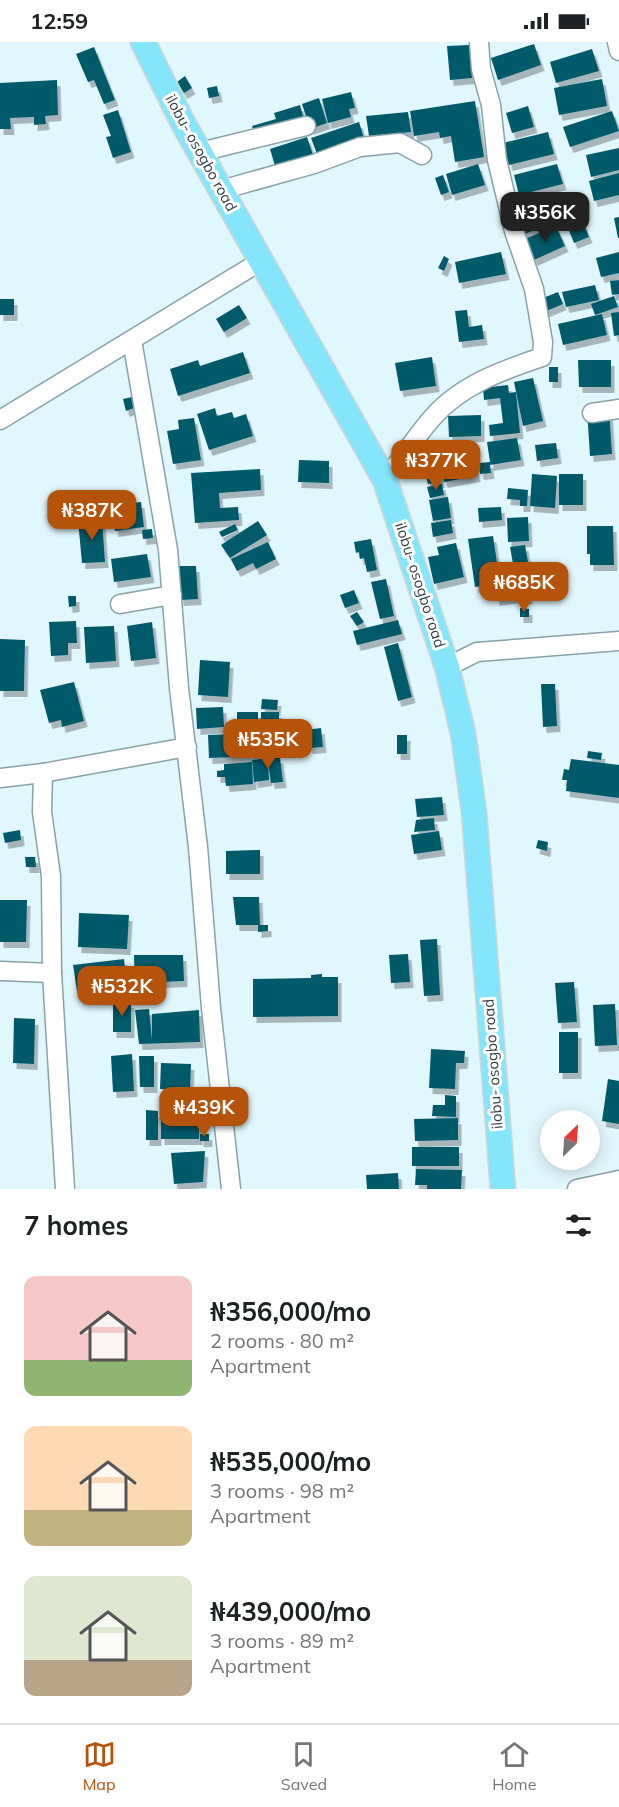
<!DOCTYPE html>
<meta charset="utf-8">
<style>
body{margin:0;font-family:Mulish,sans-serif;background:#f2f2f2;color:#202124;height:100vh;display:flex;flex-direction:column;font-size:22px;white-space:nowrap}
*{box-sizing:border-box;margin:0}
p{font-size:20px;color:#757577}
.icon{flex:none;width:33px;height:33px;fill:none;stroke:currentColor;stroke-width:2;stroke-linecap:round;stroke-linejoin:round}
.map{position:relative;height:1147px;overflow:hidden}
.details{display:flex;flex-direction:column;background:#fff;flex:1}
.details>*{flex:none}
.needle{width:39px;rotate:25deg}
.buttons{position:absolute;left:540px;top:1068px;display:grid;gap:12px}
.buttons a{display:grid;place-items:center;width:60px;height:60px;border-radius:50%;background:#fff;box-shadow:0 3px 15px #0003;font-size:30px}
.price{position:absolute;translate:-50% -51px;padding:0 14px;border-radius:12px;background:#b45309;color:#fff;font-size:20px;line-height:39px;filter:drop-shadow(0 2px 3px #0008)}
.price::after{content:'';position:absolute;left:50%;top:36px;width:18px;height:14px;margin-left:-9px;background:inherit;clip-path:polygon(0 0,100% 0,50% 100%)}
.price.on{background:#222;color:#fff}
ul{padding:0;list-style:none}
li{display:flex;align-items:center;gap:18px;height:150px;padding:0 24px}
li span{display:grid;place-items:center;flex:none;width:168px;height:120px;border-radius:12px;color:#555}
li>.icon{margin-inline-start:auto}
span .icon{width:72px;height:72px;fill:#fffc;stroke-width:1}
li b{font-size:26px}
h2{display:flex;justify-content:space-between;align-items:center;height:72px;padding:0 24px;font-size:26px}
.status{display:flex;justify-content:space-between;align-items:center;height:42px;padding:0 30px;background:#fff;direction:ltr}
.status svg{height:16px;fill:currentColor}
.tabs{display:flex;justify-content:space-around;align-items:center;height:84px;border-top:2px solid #e0e0e0;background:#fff;font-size:16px;color:#757577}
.tabs a{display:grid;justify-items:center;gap:3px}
.tabs .on{color:#b45309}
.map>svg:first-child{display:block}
</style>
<div class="status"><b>12:59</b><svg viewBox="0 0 49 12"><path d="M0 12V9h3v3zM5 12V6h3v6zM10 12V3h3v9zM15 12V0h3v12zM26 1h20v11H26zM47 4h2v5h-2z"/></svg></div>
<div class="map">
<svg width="619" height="1147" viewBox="0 0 619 1147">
<defs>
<filter id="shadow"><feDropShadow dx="3.5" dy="6" stdDeviation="0" flood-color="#0004"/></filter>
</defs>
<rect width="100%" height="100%" fill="#e1f7fe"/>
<!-- building -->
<g fill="#025a6b" filter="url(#shadow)">
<polygon points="534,2 541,23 498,38 491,16"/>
<polygon points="469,3 472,36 450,38 447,4"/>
<polygon points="94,5 115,58 104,62 94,38 88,40 76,12"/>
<polygon points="592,7 599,29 556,41 550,20"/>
<polygon points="185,34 192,46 184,51 177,40"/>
<polygon points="602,37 607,64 559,73 554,46"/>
<polygon points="57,38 58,73 45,74 46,82 34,83 34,75 10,76 11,87 0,87 0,41"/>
<polygon points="217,44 219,54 209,56 207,46"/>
<polygon points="351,50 355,66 349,67 351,75 328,81 322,57"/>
<polygon points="319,56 327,81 310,87 302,62"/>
<polygon points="475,59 484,115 455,120 451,94 440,96 439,90 414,94 410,69"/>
<polygon points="300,63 304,77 254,91 252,84 276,77 274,71"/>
<polygon points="528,64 534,85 512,91 506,71"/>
<polygon points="118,68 131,110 113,116 106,95 111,94 103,73"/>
<polygon points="612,69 619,89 570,105 563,85"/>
<polygon points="408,70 411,90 369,94 366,74"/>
<polygon points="359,80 364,96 317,112 311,96"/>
<polygon points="548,90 554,112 509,123 503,101"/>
<polygon points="307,95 313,113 275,124 270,107"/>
<polygon points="619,106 619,128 591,135 586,113"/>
<polygon points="478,122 485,143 452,153 446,132"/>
<polygon points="557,122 563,142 519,153 514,133"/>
<polygon points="619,131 619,153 594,159 589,139"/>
<polygon points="443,133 449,150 441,153 435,136"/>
<polygon points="541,164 548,184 524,192 518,172"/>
<polygon points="581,175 589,195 574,201 566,181"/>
<polygon points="619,175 619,196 618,196 614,176"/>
<polygon points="556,184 565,204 534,218 525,197"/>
<polygon points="501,210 506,232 459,241 455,220"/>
<polygon points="619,210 619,231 601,235 596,216"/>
<polygon points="444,214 449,217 444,229 438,226"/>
<polygon points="619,238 619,252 612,253 610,239"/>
<polygon points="595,243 599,258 566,265 562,250"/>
<polygon points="558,250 563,262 544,270 538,258"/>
<polygon points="614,254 618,265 595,273 591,262"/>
<rect x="0" y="257" width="14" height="16"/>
<polygon points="239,263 247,276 224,290 216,277"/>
<polygon points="467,268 469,285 482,283 484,297 459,300 455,269"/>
<polygon points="619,270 619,293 614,294 611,271"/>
<polygon points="602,272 607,293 563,303 558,282"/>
<polygon points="243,310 250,331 178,354 170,327 198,318 200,324"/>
<polygon points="432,315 436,344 400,349 395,321"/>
<polygon points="578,318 611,318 611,345 579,345"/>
<rect x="549" y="325" width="9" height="15"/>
<polygon points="533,336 543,379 523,384 514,340"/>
<polygon points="508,343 509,351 516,350 520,391 490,394 489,383 503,381 500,356 484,358 483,346"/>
<polygon points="132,355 134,366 126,369 123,357"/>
<polygon points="215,366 217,374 232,370 234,376 246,372 253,394 209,408 197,372"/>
<polygon points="609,367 612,412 590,414 587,368"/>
<polygon points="481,373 481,394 449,395 448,374"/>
<polygon points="194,376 201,418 173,422 167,389 179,387 178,378"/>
<polygon points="517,396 521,418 490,423 491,431 480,432 479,421 490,420 487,400"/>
<polygon points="556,401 558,416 537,419 535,403"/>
<polygon points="471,402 474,423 440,428 437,407"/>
<polygon points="434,409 441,440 428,442 421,412"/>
<polygon points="299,418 329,419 329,441 298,440"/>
<polygon points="475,423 477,434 444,440 442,430"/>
<polygon points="260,427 261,448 219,451 220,466 238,465 239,478 195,481 191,431"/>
<polygon points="532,432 557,434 555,466 530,464"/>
<rect x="559" y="432" width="24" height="31"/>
<polygon points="442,442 444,453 430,456 427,445"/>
<polygon points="508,446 528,448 527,464 520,464 520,458 507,457"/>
<polygon points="448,455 451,476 433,479 429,458"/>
<polygon points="141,460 144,485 115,489 111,463"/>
<polygon points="501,465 502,478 479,480 478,466"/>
<polygon points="528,475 529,499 508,500 507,476"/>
<polygon points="102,477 105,520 82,521 78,478"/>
<polygon points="451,478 453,491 433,495 431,481"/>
<polygon points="258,479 267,493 230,516 221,503"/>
<polygon points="235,482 238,488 222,495 219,490"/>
<polygon points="587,484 613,484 614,523 590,523 590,512 587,512"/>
<polygon points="152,487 153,496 143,497 142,488"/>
<polygon points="493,494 500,541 475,545 468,497"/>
<polygon points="371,497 377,528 367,530 364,516 360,517 359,510 356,511 354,500"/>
<polygon points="268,500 276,517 256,527 253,521 237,529 231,517"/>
<polygon points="456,501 464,535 434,542 428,515 439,513 437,505"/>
<polygon points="525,503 531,537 516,539 510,505"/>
<polygon points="147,512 151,535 114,540 111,517"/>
<polygon points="178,524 196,524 198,557 180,558"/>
<polygon points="386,537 394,574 380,577 371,540"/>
<polygon points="525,541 529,556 521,557 517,543"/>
<polygon points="514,542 516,555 496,558 494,544"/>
<polygon points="354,548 359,561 345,566 340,553"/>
<polygon points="68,554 76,554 76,564 69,565"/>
<polygon points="520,566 529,567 529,575 520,575"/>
<polygon points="357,570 364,580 357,584 350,574"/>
<polygon points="398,578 402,592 357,603 353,589"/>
<polygon points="76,579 77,601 68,601 68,613 51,614 49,580"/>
<polygon points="152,580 156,616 131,619 127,584"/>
<polygon points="114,584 116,619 86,621 84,585"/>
<polygon points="0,597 25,598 24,649 0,649"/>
<polygon points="398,601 412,655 398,659 384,605"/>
<polygon points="200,618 230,620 228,655 198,653"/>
<polygon points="74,640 84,679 62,685 61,678 49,681 40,648"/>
<polygon points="541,642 555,642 557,684 543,685"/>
<polygon points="262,657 278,658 277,668 261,667"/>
<polygon points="223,665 224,685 197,687 196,666"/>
<rect x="237" y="670" width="21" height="10"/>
<rect x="261" y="670" width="18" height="10"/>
<polygon points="321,686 323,705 309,706 306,688"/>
<polygon points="257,691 258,714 209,716 208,693"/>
<rect x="397" y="693" width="10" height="19"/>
<polygon points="588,709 602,711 601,718 587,716"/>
<polygon points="280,715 283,740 271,741 268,720 269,738 254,740 252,718"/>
<polygon points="571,717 619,723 619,756 566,749 567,738 562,738 564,727 569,728"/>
<polygon points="252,720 253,742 226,744 225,735 217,735 217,729 224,728 224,722"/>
<polygon points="442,755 444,773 417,775 415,757"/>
<polygon points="434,776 435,788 414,790 416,778"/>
<polygon points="20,788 21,798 5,801 3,791"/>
<polygon points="439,789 442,808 414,812 411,793"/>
<polygon points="538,798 548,800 547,809 536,806"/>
<polygon points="260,808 260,832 226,832 226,809"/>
<polygon points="25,815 35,815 36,825 26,825"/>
<polygon points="233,855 259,855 260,883 268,883 268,889 258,890 258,883 236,883"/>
<polygon points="0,858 27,858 26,900 0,900"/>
<polygon points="79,871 129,873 127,907 78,905"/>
<polygon points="437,897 440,953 424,954 420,898"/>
<polygon points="408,912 410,940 391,941 389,913"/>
<polygon points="134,913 183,913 184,939 160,940 160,944 135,945"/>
<polygon points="124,917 127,943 77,949 73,923"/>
<polygon points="322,932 322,935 338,935 338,974 253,975 253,937 311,936 311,933"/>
<polygon points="574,940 577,980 558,981 555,941"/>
<polygon points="113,959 131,960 131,990 113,990"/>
<polygon points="615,962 617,1003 595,1004 593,963"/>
<polygon points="149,967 152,998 152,972 199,968 200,1000 139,1002 135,968"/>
<polygon points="14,976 35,977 34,1022 13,1021"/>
<rect x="559" y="990" width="19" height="41"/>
<polygon points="431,1007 465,1009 464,1021 456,1021 455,1047 429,1046"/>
<polygon points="132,1012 134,1049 113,1050 111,1014"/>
<polygon points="139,1014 154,1014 154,1045 140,1045"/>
<polygon points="161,1021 191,1022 190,1049 160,1047"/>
<polygon points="608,1037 619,1039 619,1082 602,1079"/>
<polygon points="445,1053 456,1054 456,1075 432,1074 433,1063 445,1063"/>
<rect x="161" y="1062" width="38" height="35"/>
<polygon points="146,1068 158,1069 158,1098 146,1098"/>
<polygon points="458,1076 458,1098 415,1099 414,1077"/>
<rect x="200" y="1092" width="9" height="7"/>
<rect x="412" y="1105" width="47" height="19"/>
<polygon points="205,1109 203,1140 174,1142 171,1111"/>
<polygon points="416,1127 462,1128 461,1147 427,1147 427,1143 415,1143"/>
<polygon points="398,1131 399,1147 367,1147 366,1133"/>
</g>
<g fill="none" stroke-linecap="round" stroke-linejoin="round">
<defs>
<g id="minor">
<polyline points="617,0 619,9"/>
<polyline points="200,110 306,84"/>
<polyline points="221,148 314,122 360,105 400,101 422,113"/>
<polyline points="132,298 168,508 179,646 198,805 211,966 231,1147"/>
<polyline points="592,371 619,367"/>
<polyline points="0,378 261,219"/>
<path d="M385 438C401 418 416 394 433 375 461 343 503 328 542 315L543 300 534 247 514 189 497 118 491 63 481 27 479 0"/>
<polyline points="120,562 172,553"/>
<polyline points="447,625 477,610 619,599"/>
<polyline points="0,736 43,731 187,705"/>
<polyline points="0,929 52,931 51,834 42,770 43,731"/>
<polyline points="52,931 65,1147"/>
<polyline points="577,1147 619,1138"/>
</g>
<polyline id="major" points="143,0 183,81 385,438 447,625 463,691 474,770 503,1147"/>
</defs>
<!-- minor casing -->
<use href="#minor" stroke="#87a2a9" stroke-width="21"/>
<!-- major casing -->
<use href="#major" stroke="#d2d5d5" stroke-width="27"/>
<!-- minor -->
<use href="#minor" stroke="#fff" stroke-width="18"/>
<!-- major -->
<use href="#major" stroke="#85e6fb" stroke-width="24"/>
</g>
<g text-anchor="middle" stroke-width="6" stroke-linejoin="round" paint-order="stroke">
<!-- street labels -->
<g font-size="15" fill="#333f42" stroke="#fff">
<text transform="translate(201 111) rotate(61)" y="5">ilobu- osogbo road</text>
<text transform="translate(420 543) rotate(72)" y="5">ilobu- osogbo road</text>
<text transform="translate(493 1022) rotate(-94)" y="5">ilobu- osogbo road</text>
</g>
</g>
</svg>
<div class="buttons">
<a><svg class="needle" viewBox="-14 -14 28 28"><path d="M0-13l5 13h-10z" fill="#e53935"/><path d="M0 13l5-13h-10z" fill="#757577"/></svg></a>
</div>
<b class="price on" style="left:545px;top:201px">₦356K</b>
<b class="price" style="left:436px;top:449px">₦377K</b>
<b class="price" style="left:92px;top:499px">₦387K</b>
<b class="price" style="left:524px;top:571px">₦685K</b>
<b class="price" style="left:268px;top:728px">₦535K</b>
<b class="price" style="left:122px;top:975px">₦532K</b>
<b class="price" style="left:204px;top:1096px">₦439K</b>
</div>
<section class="details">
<h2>7 homes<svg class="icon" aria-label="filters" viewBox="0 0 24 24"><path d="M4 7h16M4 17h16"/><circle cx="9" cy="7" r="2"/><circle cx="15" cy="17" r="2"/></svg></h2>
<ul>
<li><span style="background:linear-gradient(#f6c9c9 70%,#8fb573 0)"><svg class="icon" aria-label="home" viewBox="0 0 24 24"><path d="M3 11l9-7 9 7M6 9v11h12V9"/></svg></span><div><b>₦356,000/mo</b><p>2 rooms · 80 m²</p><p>Apartment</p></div></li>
<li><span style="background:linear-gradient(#ffd9b3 70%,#c2b280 0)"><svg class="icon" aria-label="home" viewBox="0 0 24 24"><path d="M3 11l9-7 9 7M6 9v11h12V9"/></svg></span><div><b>₦535,000/mo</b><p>3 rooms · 98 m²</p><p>Apartment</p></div></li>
<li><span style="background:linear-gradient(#dfe7d0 70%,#b9a48a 0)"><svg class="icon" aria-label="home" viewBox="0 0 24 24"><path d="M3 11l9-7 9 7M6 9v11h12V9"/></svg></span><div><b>₦439,000/mo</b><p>3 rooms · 89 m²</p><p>Apartment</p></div></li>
</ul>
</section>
<nav class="tabs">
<a class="on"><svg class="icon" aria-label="map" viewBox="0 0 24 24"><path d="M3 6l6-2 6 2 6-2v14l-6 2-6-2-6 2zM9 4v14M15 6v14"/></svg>Map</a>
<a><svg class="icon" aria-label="saved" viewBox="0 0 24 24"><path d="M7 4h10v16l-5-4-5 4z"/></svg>Saved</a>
<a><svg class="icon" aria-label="home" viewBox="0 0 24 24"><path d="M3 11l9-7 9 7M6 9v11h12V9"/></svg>Home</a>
</nav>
